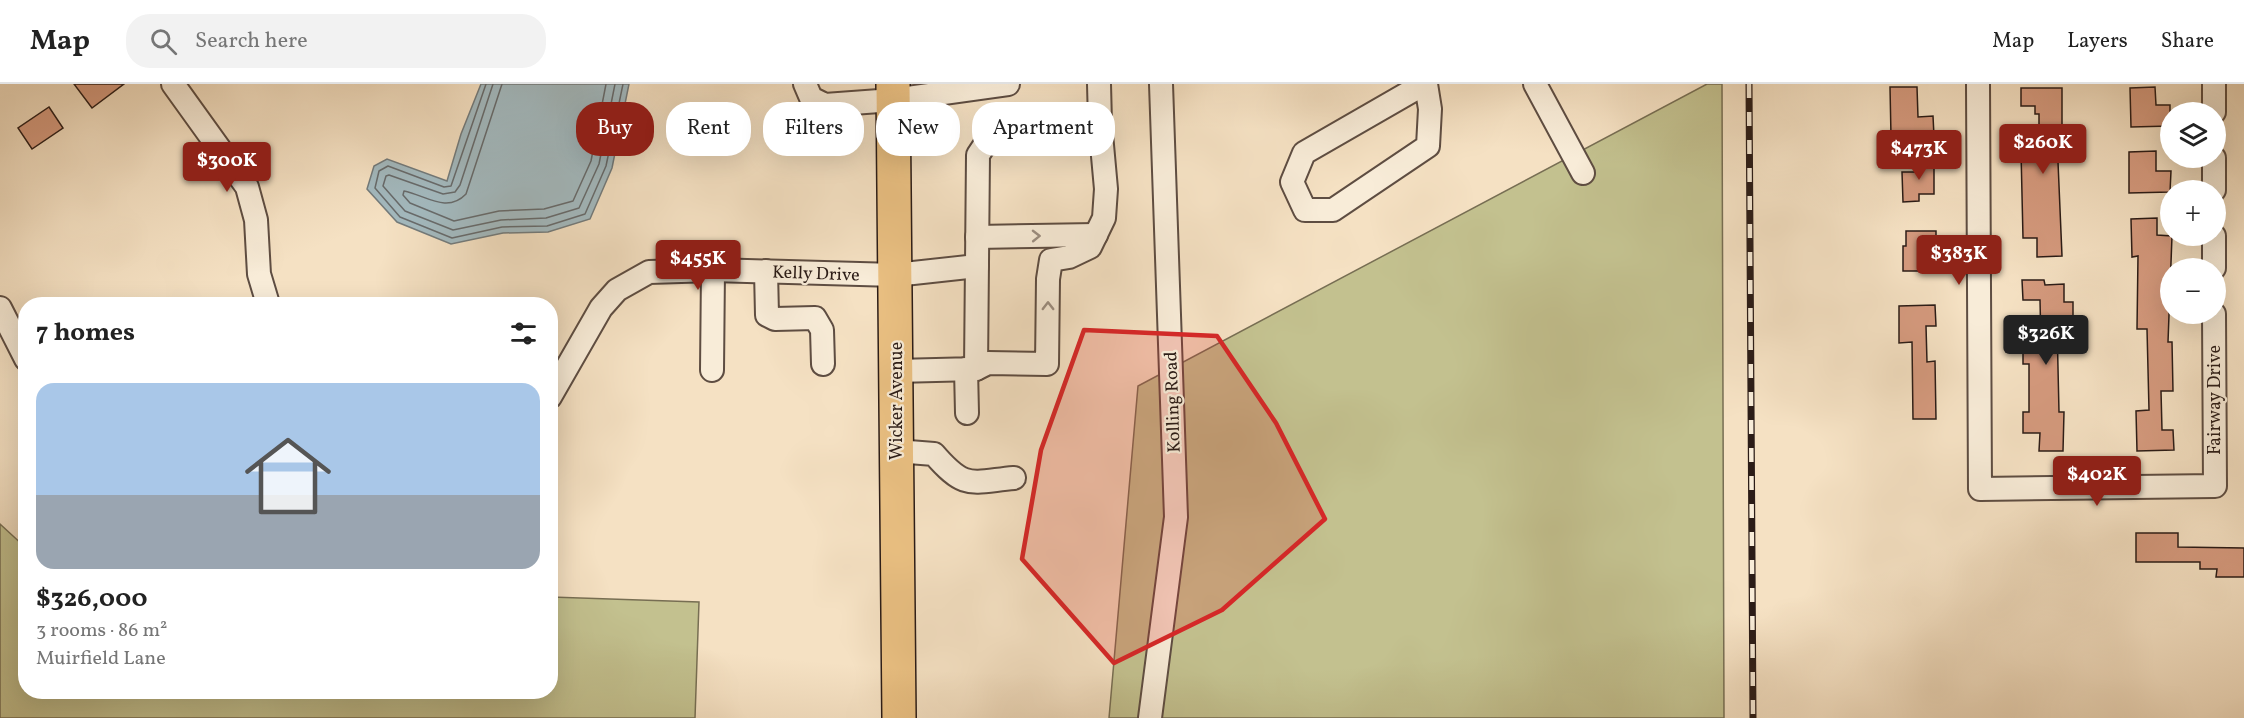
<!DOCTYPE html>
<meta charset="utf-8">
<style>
body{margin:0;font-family:Vollkorn,serif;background:#f2f2f2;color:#222;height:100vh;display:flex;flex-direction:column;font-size:22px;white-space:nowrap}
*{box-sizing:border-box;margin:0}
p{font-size:20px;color:#767676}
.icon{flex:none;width:33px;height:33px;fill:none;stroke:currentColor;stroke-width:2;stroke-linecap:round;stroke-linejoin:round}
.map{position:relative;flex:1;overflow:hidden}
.side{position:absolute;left:18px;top:213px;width:540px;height:402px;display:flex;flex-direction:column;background:#fff;border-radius:24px;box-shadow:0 6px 24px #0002}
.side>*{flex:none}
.banner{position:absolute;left:576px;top:18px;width:570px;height:54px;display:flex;gap:12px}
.fabs{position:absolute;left:2160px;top:18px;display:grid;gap:12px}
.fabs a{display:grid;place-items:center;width:66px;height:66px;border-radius:50%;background:#fff;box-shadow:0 6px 24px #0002;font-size:30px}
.price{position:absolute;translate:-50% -51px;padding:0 14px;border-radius:6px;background:#8f2418;color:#fff;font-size:20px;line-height:39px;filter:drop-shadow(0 2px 3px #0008)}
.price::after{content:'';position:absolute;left:50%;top:36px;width:18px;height:14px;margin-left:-9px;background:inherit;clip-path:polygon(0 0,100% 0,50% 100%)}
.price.selected{background:#222;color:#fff}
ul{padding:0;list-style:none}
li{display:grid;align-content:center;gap:12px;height:318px;padding:0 18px}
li+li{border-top:2px solid #e0e0e0}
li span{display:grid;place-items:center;height:186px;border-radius:18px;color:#555}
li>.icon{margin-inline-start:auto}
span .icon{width:108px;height:108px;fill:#fffc;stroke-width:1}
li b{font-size:26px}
h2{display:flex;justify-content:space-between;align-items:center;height:72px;padding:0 18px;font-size:26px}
.tag{padding:0 21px;border-radius:24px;background:#fff;box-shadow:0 6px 24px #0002;font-size:21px;line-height:54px}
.tag.selected{background:#8f2418;color:#fff}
header{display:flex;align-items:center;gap:36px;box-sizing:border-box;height:84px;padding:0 30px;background:#fff;border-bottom:2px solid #e0e0e0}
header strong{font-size:28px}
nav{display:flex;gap:33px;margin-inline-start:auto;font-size:21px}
.search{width:420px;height:54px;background:#f2f2f2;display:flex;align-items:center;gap:15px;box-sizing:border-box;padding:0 21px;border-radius:24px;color:#767676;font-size:22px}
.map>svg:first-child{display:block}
</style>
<header>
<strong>Map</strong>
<div class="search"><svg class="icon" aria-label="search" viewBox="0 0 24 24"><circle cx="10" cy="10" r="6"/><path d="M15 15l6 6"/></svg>Search here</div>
<nav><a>Map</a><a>Layers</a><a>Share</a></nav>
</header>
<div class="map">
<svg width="2244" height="634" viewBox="0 0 2244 634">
<rect width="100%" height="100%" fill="#f5e1c3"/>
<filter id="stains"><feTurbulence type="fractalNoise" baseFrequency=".00333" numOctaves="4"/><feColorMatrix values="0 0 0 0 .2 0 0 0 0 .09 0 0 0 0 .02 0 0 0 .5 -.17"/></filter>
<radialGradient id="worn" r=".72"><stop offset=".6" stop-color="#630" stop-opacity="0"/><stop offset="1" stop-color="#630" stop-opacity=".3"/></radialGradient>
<!-- green -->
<g fill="#c3c18f" stroke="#776e53" stroke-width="1.5">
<polygon points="1707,0 1722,0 1724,634 1109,634 1138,302"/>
<polygon points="0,440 25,463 26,608 550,608 551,513 699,518 695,634 0,634"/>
</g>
<!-- water -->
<polygon fill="#a3bac0" stroke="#737b7c" stroke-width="1.5" points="481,0 629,0 612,84 590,135 548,148 503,149 451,160 397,138 367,105 374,82 387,75 447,97 461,50"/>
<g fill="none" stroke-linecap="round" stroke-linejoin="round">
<!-- shore -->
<g stroke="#676b6c" stroke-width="1.5">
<polyline points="486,0 451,102 444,103 388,82 379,87 375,104 400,133 452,154 502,143 547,142 585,130 606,82 623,0"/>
<polyline points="493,0 460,101 455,108 443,110 389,91 386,92 383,102 405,127 453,146 501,136 546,134 579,124 599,80 615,0"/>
<path d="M502 0 466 110C447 130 425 111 404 107L403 111 410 119 454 137 499 127 544 125 573 117 591 77 606 0"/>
</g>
</g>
<!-- building -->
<g fill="#d59a7e" stroke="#2b1c17" stroke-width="1.5">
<polygon points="74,0 124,0 92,24"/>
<polygon points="1890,3 1917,3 1918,33 1933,32 1934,52 1891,52"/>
<polygon points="2155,3 2156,21 2170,21 2170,42 2131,43 2130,4"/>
<polygon points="2021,4 2062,4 2062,44 2051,44 2052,78 2058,78 2062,172 2037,173 2037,154 2023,154 2021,67 2039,67 2039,30 2035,30 2035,22 2021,22"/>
<polygon points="49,23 63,44 32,65 18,44"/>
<polygon points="2156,67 2156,87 2171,87 2170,108 2129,109 2129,68"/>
<polygon points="1934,76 1934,110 1919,110 1919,117 1903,118 1902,88 1916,88 1916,77"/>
<polygon points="2157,134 2157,151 2172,152 2168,258 2172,258 2173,307 2161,307 2162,346 2173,346 2174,366 2137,367 2136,327 2149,326 2147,245 2137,245 2138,172 2132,173 2131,135"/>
<polygon points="1906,147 1936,147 1936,187 1903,187 1903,162 1906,162"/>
<polygon points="2022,196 2044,196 2045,201 2064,200 2064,218 2073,218 2073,234 2063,234 2063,239 2057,240 2059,328 2064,328 2063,367 2039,367 2040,349 2023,349 2023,328 2029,328 2029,280 2023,280 2023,261 2041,261 2040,216 2023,216"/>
<polygon points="1935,221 1936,242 1926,242 1927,278 1935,277 1936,335 1913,335 1912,258 1899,259 1899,222"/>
<polygon points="2136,449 2178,449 2178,463 2244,464 2244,493 2216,493 2217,485 2200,485 2200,478 2136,478"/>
</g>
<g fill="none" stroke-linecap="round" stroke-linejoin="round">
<defs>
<g id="minor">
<polyline points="173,0 247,103 256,136 259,190 268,220"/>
<polyline points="805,0 811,14 825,21 893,16 1008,0"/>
<polyline points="1424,0 1304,69 1292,98 1305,126 1333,126 1428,62 1430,25 1426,0"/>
<polyline points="1535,0 1583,89"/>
<polyline points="1978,0 1980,405 2215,402 2214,230"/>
<polyline points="2214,0 2214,28"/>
<polyline points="2214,74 2214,106"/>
<polyline points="2214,152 2214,184"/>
<polyline points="977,153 1096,151"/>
<polyline points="766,187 767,231 775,235 815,234 822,246 823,280"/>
<polyline points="0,224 26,275"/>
<polyline points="966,285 967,329"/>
<polyline points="976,285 988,279 1047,280 1048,195 1051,176 1069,173 1090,163 1104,134 1106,105 1100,39"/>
<polyline points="712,286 713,186"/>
<polyline points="896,287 976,285 978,71 988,56 1100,39 1099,0"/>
<polyline points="550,313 601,224 617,206 649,188 713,186 895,191 977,182"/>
<path d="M896 367 934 370C965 406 970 398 1014 394"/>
<polyline points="1150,634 1176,433 1161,0"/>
</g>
<polyline id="highway" points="893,0 899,634"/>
</defs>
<!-- minor casing -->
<use href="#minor" stroke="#5e4d42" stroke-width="26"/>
<!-- highway casing -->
<use href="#highway" stroke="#2b1c17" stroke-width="36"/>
<!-- minor -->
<use href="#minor" stroke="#f8ecd8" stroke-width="22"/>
<!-- highway -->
<use href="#highway" stroke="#eac082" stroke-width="33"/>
<defs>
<polyline id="rail" points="1749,0 1753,634"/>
</defs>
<!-- rail casing -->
<use href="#rail" stroke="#2b1c17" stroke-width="7"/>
<!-- rail -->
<use href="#rail" stroke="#f8ecd8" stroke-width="4.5" stroke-dasharray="14" stroke-linecap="butt"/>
</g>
<!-- one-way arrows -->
<defs><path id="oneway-chevron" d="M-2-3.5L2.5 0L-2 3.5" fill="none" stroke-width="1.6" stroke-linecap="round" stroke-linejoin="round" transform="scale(1.5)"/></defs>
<g stroke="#9c8e81">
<use href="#oneway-chevron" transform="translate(1036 152) rotate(-1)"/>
<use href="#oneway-chevron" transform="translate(1048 222) rotate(-90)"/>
</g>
<!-- marked area -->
<path fill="#d62828" fill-opacity="0.2" stroke="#d62828" stroke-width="4.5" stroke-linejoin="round" d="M1084 246 1217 252 1276 339 1325 435 1222 526 1114 579 1022 475 1041 366Z"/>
<g text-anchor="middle" stroke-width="4.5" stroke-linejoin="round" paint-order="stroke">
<!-- street labels -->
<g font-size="18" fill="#2b1c17" stroke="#f8ecd8">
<text transform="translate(816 189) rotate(2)" y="6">Kelly Drive</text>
<text transform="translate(2214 316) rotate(-90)" y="6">Fairway Drive</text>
<text transform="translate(896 317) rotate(-90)" y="6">Wicker Avenue</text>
<text transform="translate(1172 318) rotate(-92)" y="6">Kolling Road</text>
</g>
</g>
<rect width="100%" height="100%" filter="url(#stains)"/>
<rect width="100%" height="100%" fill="url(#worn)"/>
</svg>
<div class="fabs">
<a><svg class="icon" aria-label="layers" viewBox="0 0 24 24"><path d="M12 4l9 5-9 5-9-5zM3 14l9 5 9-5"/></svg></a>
<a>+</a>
<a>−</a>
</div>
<b class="price" style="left:2043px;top:91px">$260K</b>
<b class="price" style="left:1919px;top:97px">$473K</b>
<b class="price" style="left:227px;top:109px">$300K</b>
<b class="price" style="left:1959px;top:202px">$383K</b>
<b class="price" style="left:698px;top:207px">$455K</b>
<b class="price selected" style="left:2046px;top:282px">$326K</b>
<b class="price" style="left:2097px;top:423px">$402K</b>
<div class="banner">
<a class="tag selected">Buy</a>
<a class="tag">Rent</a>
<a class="tag">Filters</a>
<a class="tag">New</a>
<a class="tag">Apartment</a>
</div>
<section class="side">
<h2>7 homes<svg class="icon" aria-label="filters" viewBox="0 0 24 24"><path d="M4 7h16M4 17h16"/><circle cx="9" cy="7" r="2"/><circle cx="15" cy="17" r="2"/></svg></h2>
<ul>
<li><span style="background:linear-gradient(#a9c7e8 60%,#9aa5b1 0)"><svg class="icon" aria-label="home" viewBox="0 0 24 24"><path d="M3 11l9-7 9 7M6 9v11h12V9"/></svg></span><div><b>$326,000</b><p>3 rooms · 86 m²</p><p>Muirfield Lane</p></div></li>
</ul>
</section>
</div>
